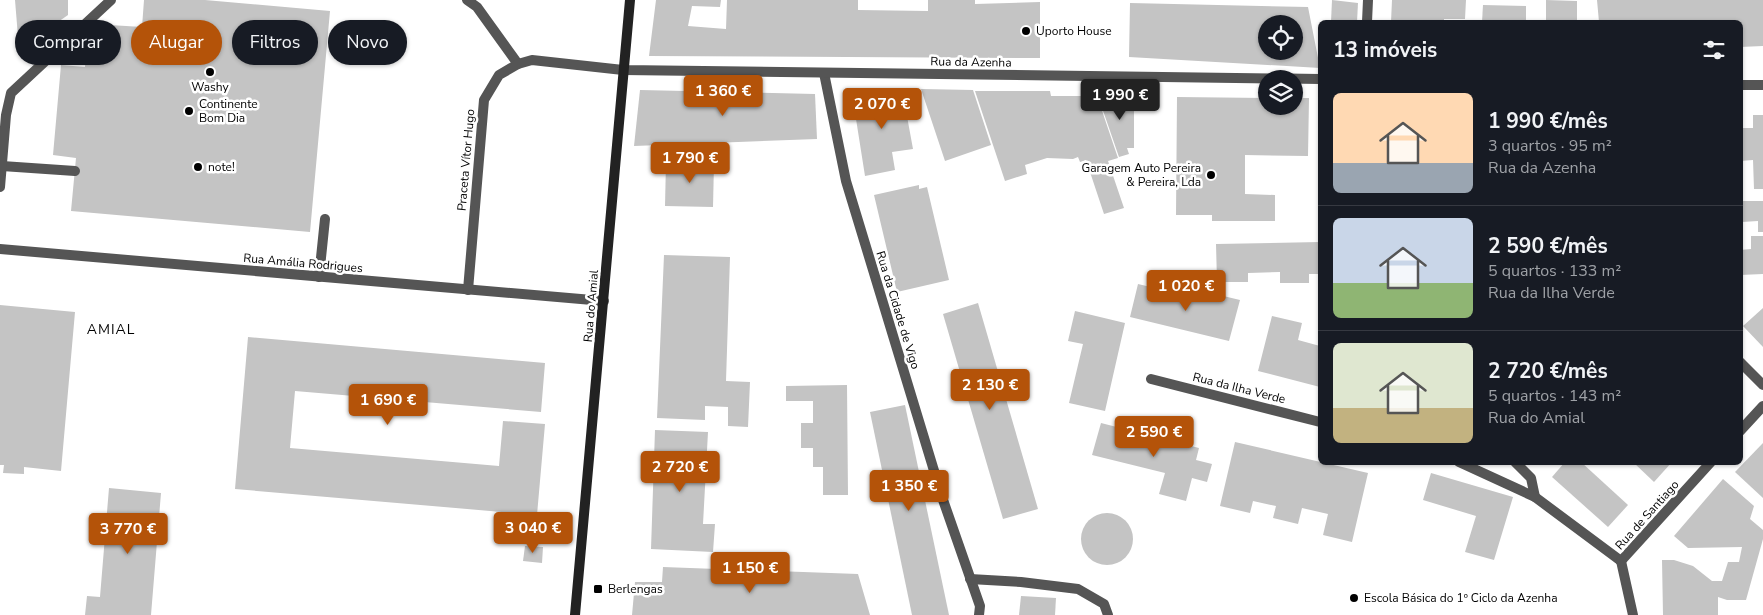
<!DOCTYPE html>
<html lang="pt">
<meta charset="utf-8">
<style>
body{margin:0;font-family:"Nunito Sans",sans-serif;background:#20242c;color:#f1f3f6;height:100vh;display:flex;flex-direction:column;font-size:19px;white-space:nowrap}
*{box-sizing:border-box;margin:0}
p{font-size:16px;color:#9ea1a6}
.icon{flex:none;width:28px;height:28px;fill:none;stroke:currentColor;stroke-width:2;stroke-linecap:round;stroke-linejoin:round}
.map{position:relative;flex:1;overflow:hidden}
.details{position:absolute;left:1318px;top:20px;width:425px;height:445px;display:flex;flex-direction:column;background:#171b24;border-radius:8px;box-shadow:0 1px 4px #0004}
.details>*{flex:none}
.top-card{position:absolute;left:15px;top:20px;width:475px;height:45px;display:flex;gap:10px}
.controls{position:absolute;left:1258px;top:15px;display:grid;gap:10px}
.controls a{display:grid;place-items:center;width:45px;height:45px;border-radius:50%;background:#171b24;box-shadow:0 1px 4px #0004;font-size:25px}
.price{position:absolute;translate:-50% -42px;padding:0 11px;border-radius:5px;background:#b45309;color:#fff;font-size:16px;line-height:32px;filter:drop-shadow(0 1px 2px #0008)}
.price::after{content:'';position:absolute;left:50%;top:30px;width:15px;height:11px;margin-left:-8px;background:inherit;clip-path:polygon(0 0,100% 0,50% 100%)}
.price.current{background:#222;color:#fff}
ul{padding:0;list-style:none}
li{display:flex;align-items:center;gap:15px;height:125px;padding:0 15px}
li+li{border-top:1px solid #363941}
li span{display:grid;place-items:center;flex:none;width:140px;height:100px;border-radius:8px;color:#555}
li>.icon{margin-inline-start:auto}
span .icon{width:60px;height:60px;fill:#fffc;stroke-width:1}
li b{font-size:21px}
h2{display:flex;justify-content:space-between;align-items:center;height:60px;padding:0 15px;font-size:21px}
.pill{padding:0 18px;border-radius:22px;background:#171b24;box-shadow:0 1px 4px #0004;font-size:18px;line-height:45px}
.pill.current{background:#b45309;color:#fff}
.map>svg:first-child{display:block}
</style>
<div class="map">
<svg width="1763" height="615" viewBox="0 0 1763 615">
<rect width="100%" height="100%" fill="#fff"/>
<!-- building -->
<g fill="#c4c4c4" fill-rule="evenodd">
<polygon points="15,0 68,0 68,15 19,49"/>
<polygon points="144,0 205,0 330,11 310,232 71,211 76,158 53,155 61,65 85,67 86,47 108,49 110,25 142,27"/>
<polygon points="656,0 721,0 720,7 692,6 688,26 726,29 727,0 858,0 858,10 928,11 928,0 975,0 975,4 1040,2 1040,58 649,56"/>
<polygon points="1332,0 1358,3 1357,22 1331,22"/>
<polygon points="1392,0 1466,0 1465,19 1444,19 1444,22 1391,22"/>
<polygon points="1546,0 1577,1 1577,22 1546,22"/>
<polygon points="1597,0 1763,0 1763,46 1740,47 1740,22 1599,22"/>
<path d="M1130 3 1308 7 1320 68 1129 57ZM1266 24H1294V51H1266Z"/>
<polygon points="1483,5 1526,6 1526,22 1482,22"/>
<polygon points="902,89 913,149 892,152 895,170 865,176 853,100 875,96 875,94"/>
<polygon points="921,89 973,90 991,145 945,161"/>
<polygon points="640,90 815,94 817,139 634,146"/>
<polygon points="975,91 1050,91 1051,96 1097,96 1118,158 1108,161 1124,208 1104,214 1086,160 1080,162 1078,157 1073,159 1047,158 1025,165 1027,174 1005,181"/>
<polygon points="1098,96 1134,96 1134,148 1127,148 1129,154 1119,157"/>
<polygon points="1177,97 1266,98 1266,106 1294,106 1294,98 1309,98 1308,156 1245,155 1245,194 1275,195 1275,221 1212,221 1212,215 1176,215"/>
<polygon points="1753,115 1763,115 1763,189 1754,189 1753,160 1740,161 1740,128 1753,128"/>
<polygon points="666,162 714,163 713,207 665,206"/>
<polygon points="919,185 919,189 927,187 949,280 897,292 874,195"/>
<polygon points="1741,201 1763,201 1763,232 1758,232 1758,221 1742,222"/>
<polygon points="1751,236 1763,236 1763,274 1740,275 1740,250 1751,249"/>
<polygon points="1320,242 1320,274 1309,274 1309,283 1280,283 1280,272 1248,273 1248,282 1217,282 1216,244"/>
<polygon points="664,255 730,257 726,381 750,382 748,427 728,426 728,407 705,406 705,420 657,418"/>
<polygon points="1138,284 1213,302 1215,294 1240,300 1229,341 1130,317"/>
<polygon points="978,303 1038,509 1003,519 943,314"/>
<polygon points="0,305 75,312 61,471 24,467 24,474 3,473 4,465 0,465"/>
<polygon points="1763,308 1763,347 1743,326"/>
<polygon points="1075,311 1125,323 1105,411 1069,403 1083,344 1068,341"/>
<polygon points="1272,316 1302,323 1298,340 1320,346 1320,387 1258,371"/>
<polygon points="248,337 545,363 541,412 295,391 290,448 499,466 503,421 545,424 537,515 235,489"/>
<polygon points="847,385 848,495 823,495 823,467 813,467 813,448 801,448 801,423 813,423 813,401 786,401 786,386"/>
<polygon points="905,405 949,615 912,615 870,412"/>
<polygon points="1101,423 1199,448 1196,460 1212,464 1207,482 1192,478 1186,501 1159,494 1165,473 1092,455"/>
<polygon points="655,430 708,432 703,524 715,524 713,552 651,549"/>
<polygon points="1235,442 1368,473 1352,542 1323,535 1328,514 1302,508 1298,524 1273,518 1276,506 1253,501 1250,513 1220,506"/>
<polygon points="1763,443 1763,498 1735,472"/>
<polygon points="1565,462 1581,462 1628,505 1608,527 1552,477"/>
<polygon points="1633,462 1672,462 1654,482"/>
<polygon points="1431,473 1513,497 1494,560 1465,552 1476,516 1423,500"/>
<polygon points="1723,479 1754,506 1750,519 1763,530 1763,539 1746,600 1727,600 1718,597 1718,615 1663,615 1662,560 1674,560 1693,566 1712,581 1722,581 1728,562 1739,562 1742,547 1688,548 1674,536"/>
<polygon points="109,488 161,493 151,615 85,615 87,596 100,597"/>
<circle cx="1107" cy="539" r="26"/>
<polygon points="525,546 543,547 542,563 523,561"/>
<polygon points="663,567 858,574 870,615 632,615 635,582 662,582"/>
<polygon points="1021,596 1056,598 1055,615 1019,615"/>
</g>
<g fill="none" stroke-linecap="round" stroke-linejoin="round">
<!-- lane -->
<g stroke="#555" stroke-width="10">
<polyline points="467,0 477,7 518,64"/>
<polyline points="2,166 75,171"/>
<polyline points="0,187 6,115 11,93 111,0"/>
<polyline points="319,277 325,219"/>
<polyline points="1515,462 1531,478 1535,497"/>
</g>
<!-- street -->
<g stroke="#555" stroke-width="10">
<polyline points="1367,22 1368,0"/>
<polyline points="824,73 846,181 942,497 980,606 979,615"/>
<polyline points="1740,85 1763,85"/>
<polyline points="0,249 604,301"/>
<polyline points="468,290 484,100 499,75 518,64 532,60 623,70 1320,79"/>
<polyline points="1740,362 1763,385"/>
<polyline points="1151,379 1320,422"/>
<polyline points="1740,431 1763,406"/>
<polyline points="1459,462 1535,497 1621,561"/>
<polyline points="1621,561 1711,462"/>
<polyline points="1621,561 1633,615"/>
<polyline points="970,579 1021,582 1078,589 1104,604 1108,615"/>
</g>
<!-- secondary -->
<polyline stroke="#222" stroke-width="10" points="575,615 630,0"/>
</g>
<!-- markers -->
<g fill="#000" stroke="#fff" stroke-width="2">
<circle cx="1026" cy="31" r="5"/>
<circle cx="210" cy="72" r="5"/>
<circle cx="189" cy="111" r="5"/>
<circle cx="198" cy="167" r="5"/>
<circle cx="1211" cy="175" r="5"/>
<rect x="593" y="584" width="10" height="10" rx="2.5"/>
<circle cx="1354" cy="598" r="5"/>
</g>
<g text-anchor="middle" stroke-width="5" stroke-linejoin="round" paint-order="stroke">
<!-- poi labels -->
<g font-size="12" fill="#000" stroke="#fff" text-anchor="start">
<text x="1036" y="35">Uporto House</text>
<text x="210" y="91" text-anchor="middle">Washy</text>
<text x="199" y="108">Continente<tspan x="199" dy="14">Bom Dia</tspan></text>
<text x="208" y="171">note!</text>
<text x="1201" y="172" text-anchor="end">Garagem Auto Pereira<tspan x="1201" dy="14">&amp; Pereira, Lda</tspan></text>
<text x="608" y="593">Berlengas</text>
<text x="1364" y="602">Escola Básica do 1º Ciclo da Azenha</text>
</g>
<!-- street labels -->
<g font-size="12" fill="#000" stroke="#fff">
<text transform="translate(971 62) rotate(1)" y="4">Rua da Azenha</text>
<text transform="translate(466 160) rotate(-85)" y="4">Praceta Vítor Hugo</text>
<text transform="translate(303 263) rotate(5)" y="4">Rua Amália Rodrigues</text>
<text transform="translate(591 306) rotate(-85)" y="4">Rua do Amial</text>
<text transform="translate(898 310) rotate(73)" y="4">Rua da Cidade de Vigo</text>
<text transform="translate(1239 388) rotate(14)" y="4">Rua da Ilha Verde</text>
<text transform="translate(1647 515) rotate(-48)" y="4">Rua de Santiago</text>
</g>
<!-- neighbourhood labels -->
<g font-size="14" letter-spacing="1" fill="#000" stroke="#fff">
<text x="111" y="334">AMIAL</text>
</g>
</g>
</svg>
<div class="controls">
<a><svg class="icon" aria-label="locate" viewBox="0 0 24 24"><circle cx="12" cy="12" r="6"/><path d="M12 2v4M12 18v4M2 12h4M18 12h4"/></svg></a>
<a><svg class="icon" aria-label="layers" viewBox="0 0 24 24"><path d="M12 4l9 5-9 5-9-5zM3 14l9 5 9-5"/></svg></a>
</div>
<b class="price" style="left:723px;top:117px">1 360 €</b>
<b class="price current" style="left:1120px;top:121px">1 990 €</b>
<b class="price" style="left:882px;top:130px">2 070 €</b>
<b class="price" style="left:690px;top:184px">1 790 €</b>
<b class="price" style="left:1186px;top:312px">1 020 €</b>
<b class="price" style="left:990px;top:411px">2 130 €</b>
<b class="price" style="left:388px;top:426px">1 690 €</b>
<b class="price" style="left:1154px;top:458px">2 590 €</b>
<b class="price" style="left:680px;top:493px">2 720 €</b>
<b class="price" style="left:909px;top:512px">1 350 €</b>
<b class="price" style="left:533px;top:554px">3 040 €</b>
<b class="price" style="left:128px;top:555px">3 770 €</b>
<b class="price" style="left:750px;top:594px">1 150 €</b>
<div class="top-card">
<a class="pill">Comprar</a>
<a class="pill current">Alugar</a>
<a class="pill">Filtros</a>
<a class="pill">Novo</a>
</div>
<section class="details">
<h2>13 imóveis<svg class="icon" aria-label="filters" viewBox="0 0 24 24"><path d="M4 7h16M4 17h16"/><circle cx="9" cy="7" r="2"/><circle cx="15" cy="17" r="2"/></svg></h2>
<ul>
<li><span style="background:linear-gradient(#ffd9b3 70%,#9aa5b1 0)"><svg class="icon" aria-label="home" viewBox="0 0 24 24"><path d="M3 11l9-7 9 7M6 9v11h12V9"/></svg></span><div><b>1 990 €/mês</b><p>3 quartos · 95 m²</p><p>Rua da Azenha</p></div></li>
<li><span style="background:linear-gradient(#c9d6e8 65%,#8fb573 0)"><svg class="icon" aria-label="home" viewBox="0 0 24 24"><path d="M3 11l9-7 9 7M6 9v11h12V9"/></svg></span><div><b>2 590 €/mês</b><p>5 quartos · 133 m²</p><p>Rua da Ilha Verde</p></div></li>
<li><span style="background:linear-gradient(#dfe7d0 65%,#c2b280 0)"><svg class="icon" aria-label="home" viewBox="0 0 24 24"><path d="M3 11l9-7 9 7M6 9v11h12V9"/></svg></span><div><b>2 720 €/mês</b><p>5 quartos · 143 m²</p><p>Rua do Amial</p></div></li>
</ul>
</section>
</div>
